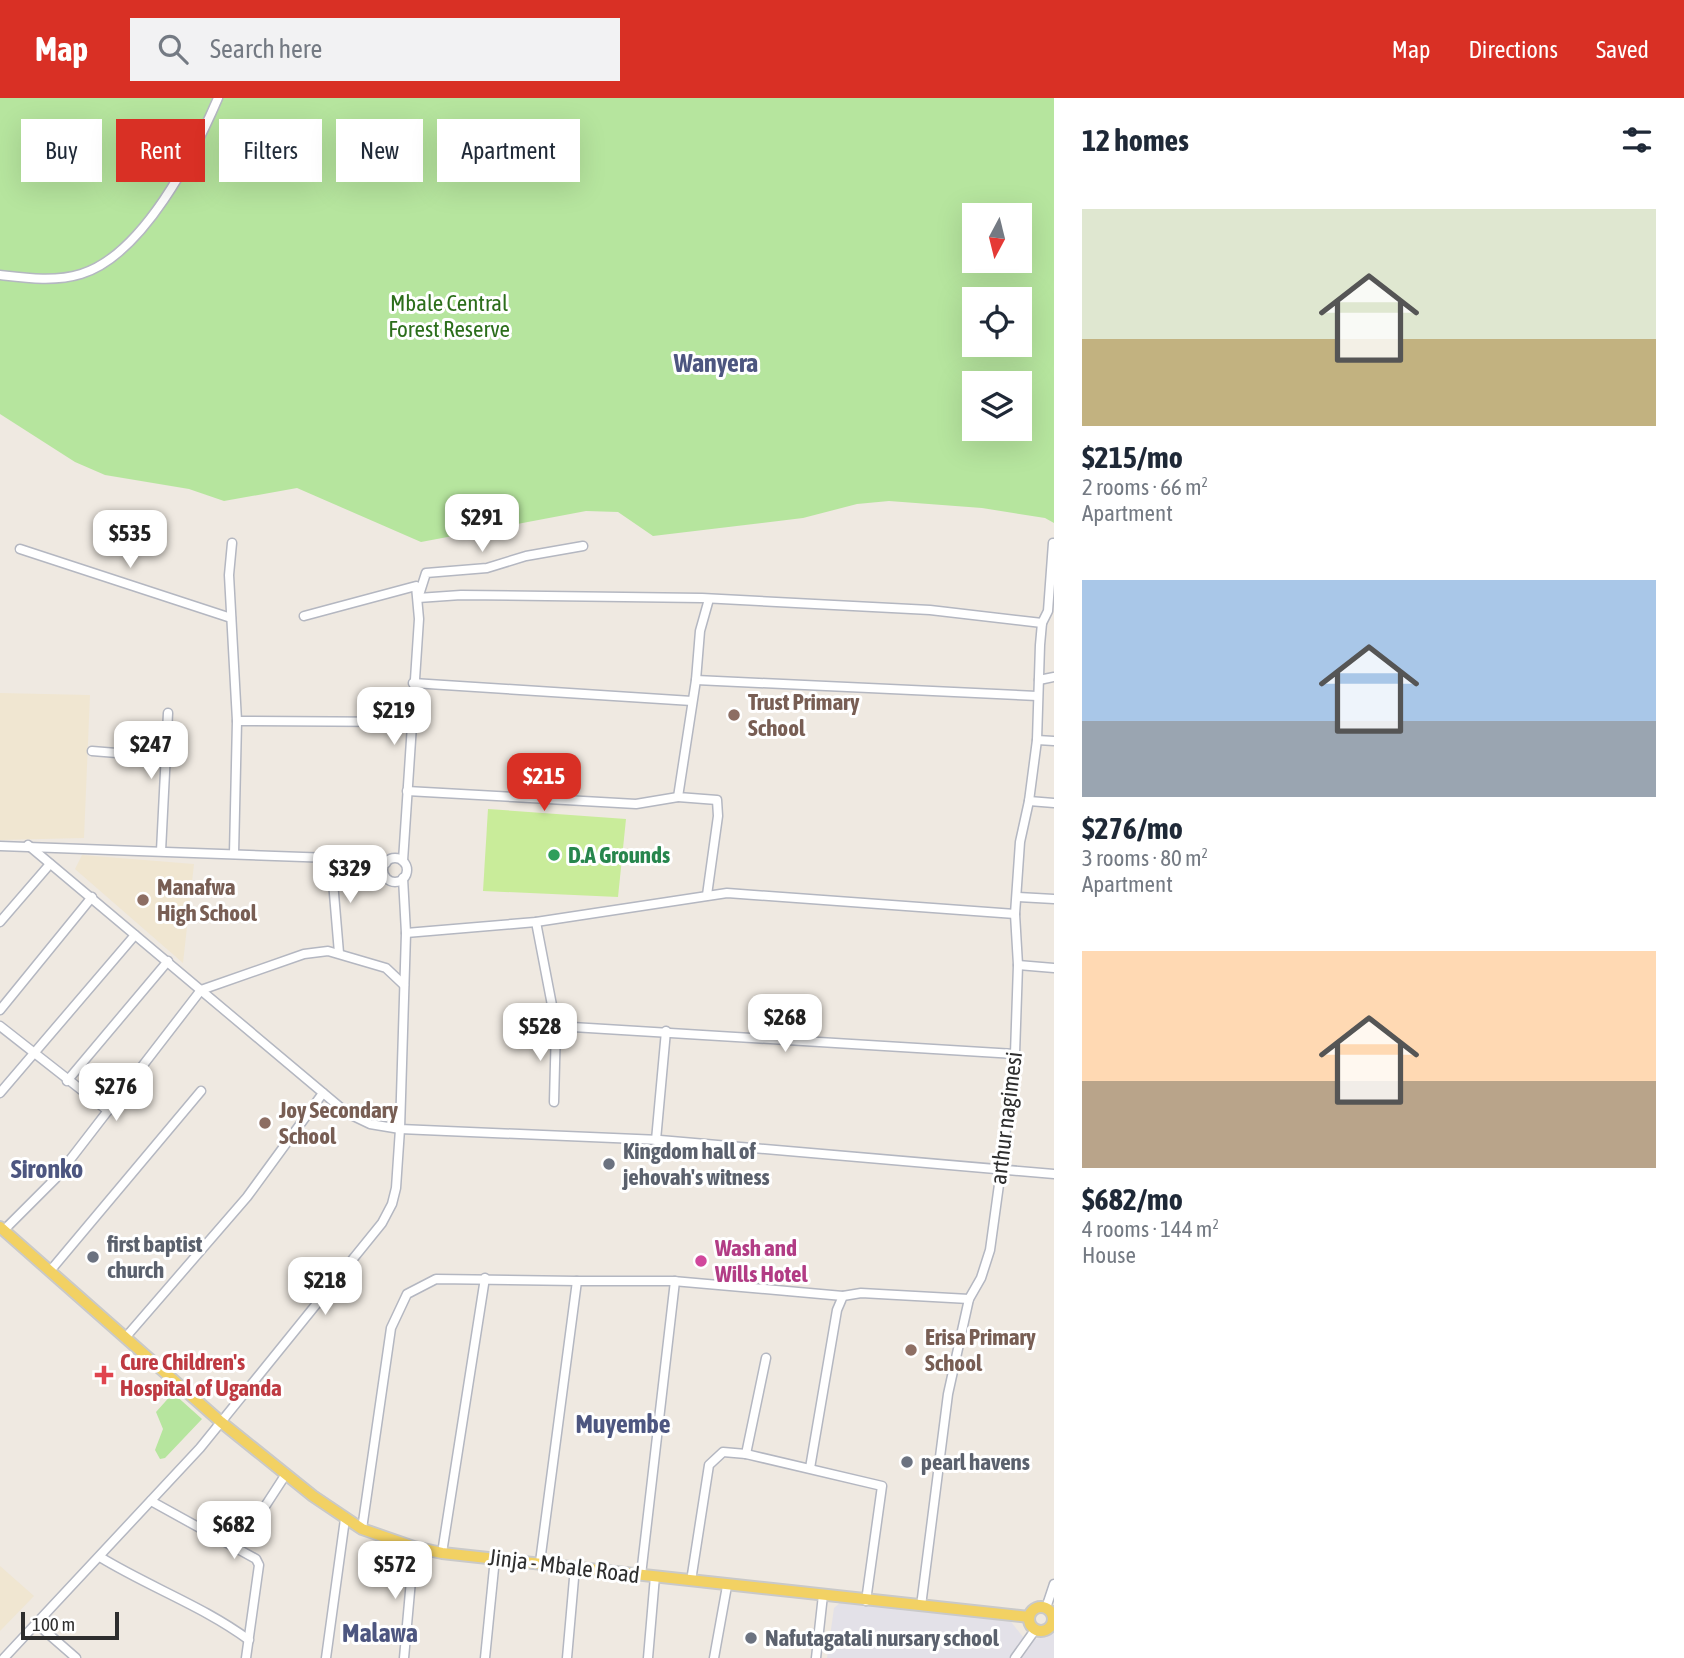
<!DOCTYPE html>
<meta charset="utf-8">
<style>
body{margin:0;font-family:"Asap Condensed",sans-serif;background:#f2f2f3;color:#1f2937;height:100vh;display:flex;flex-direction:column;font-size:26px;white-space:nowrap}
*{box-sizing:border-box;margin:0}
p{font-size:23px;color:#747a83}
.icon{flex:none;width:38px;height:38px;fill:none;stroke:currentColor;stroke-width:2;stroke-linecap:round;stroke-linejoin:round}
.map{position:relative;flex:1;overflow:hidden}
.sheet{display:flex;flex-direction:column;background:#fff;width:630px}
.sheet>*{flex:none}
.guide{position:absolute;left:21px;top:21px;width:665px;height:63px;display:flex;gap:14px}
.needle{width:46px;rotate:187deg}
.tools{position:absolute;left:962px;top:105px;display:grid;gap:14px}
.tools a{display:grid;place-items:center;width:70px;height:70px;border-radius:0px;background:#fff;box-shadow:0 7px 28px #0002;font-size:35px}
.scale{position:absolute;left:21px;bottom:18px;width:98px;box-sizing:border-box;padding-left:7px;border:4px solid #2e2e2e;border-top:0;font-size:19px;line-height:24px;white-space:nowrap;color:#2e2e2e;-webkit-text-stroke:5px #fff;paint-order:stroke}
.price{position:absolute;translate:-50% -60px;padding:0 16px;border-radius:14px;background:#fff;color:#222;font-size:23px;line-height:46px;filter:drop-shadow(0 2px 4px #0008)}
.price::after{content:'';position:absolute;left:50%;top:42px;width:21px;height:16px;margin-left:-10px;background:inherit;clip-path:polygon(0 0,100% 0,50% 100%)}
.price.current{background:#d93025;color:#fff}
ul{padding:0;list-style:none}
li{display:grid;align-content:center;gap:14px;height:371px;padding:0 28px}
li span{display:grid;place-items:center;height:217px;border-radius:0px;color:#555}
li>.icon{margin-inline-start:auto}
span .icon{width:126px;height:126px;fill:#fffc;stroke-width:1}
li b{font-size:30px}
h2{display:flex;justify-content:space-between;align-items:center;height:84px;padding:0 28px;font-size:30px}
.pill{padding:0 24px;border-radius:0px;background:#fff;box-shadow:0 7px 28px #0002;font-size:24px;line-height:63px}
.pill.current{background:#d93025;color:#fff}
header{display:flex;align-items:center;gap:42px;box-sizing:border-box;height:98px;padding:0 35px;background:#d93025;color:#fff}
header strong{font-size:33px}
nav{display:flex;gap:38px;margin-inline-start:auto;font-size:24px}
.search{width:490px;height:63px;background:#f2f2f3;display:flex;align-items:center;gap:18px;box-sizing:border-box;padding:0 24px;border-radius:0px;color:#747a83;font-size:26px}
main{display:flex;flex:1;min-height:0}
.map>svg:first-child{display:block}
</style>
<header>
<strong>Map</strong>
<div class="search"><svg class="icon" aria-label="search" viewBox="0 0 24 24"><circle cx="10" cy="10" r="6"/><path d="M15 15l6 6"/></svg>Search here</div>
<nav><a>Map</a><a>Directions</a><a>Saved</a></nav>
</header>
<main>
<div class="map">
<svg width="1054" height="1560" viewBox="0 0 1054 1560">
<rect width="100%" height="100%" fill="#efe9e1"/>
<!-- industrial -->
<polygon fill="#e3e1e8" points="844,1501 1008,1520 1027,1544 1054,1535 1054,1560 827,1560 834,1510"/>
<!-- education -->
<g fill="#f0e6d1">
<polygon points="0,595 90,597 84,740 0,742"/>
<polygon points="82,757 194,766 183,865 75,771"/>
<polygon points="0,1468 34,1498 0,1533"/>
</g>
<!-- green -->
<g fill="#b6e59e" fill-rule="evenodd">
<path d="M0 0H1054V425L1045 420 982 410 889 403 857 406 803 420 653 438 618 414 586 413 421 444 297 390 224 403 189 391 105 377 75 364 0 316ZM975 117H1020V163H975ZM975 201H1020V247H975ZM975 285H1020V331H975Z"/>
<polygon points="173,1295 202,1321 165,1360 160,1361 155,1352 163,1331 156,1314"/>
</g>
<!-- pitch -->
<polygon fill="#c9ec9a" points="488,711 626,721 618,799 483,793"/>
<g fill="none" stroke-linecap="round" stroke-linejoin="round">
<defs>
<g id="minor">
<path d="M0 177C26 180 55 184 81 176 143 157 194 56 218 0"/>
<polyline points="232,445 229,477 237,623 234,756"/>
<polyline points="20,451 231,520"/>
<polyline points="419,497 426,475 487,470 526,458 583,448"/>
<polyline points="418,500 461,497 702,500 930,512 1042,525"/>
<polyline points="304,518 416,488 419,521 403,763"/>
<polyline points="696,582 1037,598"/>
<polyline points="1039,582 1054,579"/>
<polyline points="413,585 692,603"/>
<polyline points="237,623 410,624"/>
<polyline points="1037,642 1054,643"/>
<polyline points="92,653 166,659"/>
<polyline points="407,693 636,706 678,699"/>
<polyline points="1029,703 1054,705"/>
<polyline points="28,747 347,1015 370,1026 400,1031 660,1042 1054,1076"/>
<polyline points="0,748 331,760 386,765"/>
<polyline points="161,753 168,615"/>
<polyline points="331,760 339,855"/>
<circle cx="395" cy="772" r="12"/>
<polyline points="707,797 718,718 717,702 678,699 696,582 700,533 709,501"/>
<polyline points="1018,799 1054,801"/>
<polyline points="0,824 50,766"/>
<polyline points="536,824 556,928 554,1004"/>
<polyline points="406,835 536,824 727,795 1015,816"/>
<polyline points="1018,867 1054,870"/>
<polyline points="0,912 92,799"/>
<polyline points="0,928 107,1012"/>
<polyline points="556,928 1015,956"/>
<polyline points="67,983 168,863"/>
<polyline points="0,995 135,837"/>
<polyline points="656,1042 666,933"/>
<polyline points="4,1132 56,1080 201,892 304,856 328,853 386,870 404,887"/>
<polyline points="50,1173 201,993"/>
<polyline points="125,1240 247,1099 323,995"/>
<polyline points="746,1356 766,1260"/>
<polyline points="810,1370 837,1212 843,1198 861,1195 969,1201"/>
<polyline points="151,1403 256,1461 259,1467 246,1560"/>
<polyline points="362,1431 391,1230 407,1196 436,1181 577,1183"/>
<polyline points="238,1450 286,1376"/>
<polyline points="442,1455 485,1180"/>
<path d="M100 1459C149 1489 203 1508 249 1542"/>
<polyline points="540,1464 577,1183 673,1183 843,1198"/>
<polyline points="641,1477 675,1183"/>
<polyline points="691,1483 709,1367 723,1354 746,1356 882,1388 866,1503"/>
<polyline points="921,1508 948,1296 969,1201 981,1180 990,1152 1001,1072 1015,956 1018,867 1015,816 1020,744 1029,703 1037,642 1040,547 1042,525 1048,513 1053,445"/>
<polyline points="1046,1510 1054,1486"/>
<polyline points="37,1526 76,1560"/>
<polyline points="4,1560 200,1350 382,1125 392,1106 396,1090 400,1031 406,835 403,780"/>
<polyline points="326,1560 345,1421"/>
<polyline points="404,1560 414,1449"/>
<polyline points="485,1560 495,1460"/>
<polyline points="567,1560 575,1469"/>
<polyline points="648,1560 655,1478"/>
<polyline points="714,1560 727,1488"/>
<polyline points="816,1560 823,1497"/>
<polyline points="1015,1560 1035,1532"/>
</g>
<g id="major">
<polyline points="0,1129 221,1324 313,1398 362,1431 414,1449 442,1455 1029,1519"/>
<circle cx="1041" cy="1521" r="12"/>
</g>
</defs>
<!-- minor casing -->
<use href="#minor" stroke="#b4b7c1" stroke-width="11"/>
<!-- major casing -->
<use href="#major" stroke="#c9c9c9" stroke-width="14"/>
<!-- minor -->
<use href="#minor" stroke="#fff" stroke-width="8"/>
<!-- major -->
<use href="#major" stroke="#f2d163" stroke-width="10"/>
</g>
<!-- markers -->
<g fill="#8d6e63" stroke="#fff" stroke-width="2.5">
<circle cx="734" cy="617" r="7"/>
<circle cx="143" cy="802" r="7"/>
<circle cx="265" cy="1025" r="7"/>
<circle cx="911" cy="1252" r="7"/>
</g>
<circle fill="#2e9e5b" stroke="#fff" stroke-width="2.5" cx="554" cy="757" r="7"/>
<g fill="#6b7280" stroke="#fff" stroke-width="2.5">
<circle cx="609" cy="1066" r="7"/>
<circle cx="93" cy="1159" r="7"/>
<circle cx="907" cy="1364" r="7"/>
<circle cx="751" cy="1540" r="7"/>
</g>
<circle fill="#d1479c" stroke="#fff" stroke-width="2.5" cx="701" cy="1163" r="7"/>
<path fill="#e0444e" stroke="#fff" stroke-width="2.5" d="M100.5 1266.5h7v7h7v7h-7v7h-7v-7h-7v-7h7z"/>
<g text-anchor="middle" stroke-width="6" stroke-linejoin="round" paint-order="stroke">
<!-- park labels -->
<g font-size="23" fill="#2c6e1b" stroke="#fff">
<text x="449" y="213">Mbale Central<tspan x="449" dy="26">Forest Reserve</tspan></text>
</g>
<!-- education labels -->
<g font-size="23" font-weight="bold" fill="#785e54" stroke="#fff" text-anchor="start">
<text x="748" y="612">Trust Primary<tspan x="748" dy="26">School</tspan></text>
<text x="157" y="797">Manafwa<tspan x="157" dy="26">High School</tspan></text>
<text x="279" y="1020">Joy Secondary<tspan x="279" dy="26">School</tspan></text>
<text x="925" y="1247">Erisa Primary<tspan x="925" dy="26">School</tspan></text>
</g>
<!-- leisure labels -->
<g font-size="23" font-weight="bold" fill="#27864d" stroke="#fff" text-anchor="start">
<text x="568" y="765">D.A Grounds</text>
</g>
<!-- street labels -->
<g font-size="23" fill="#2e2e2e" stroke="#fff">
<text transform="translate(1006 1020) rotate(-83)" y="8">arthur nagimesi</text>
<text transform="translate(564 1468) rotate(7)" y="8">Jinja - Mbale Road</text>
</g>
<!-- worship labels -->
<g font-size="23" font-weight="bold" fill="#5b616d" stroke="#fff" text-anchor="start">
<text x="623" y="1061">Kingdom hall of<tspan x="623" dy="26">jehovah's witness</tspan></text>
<text x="107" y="1154">first baptist<tspan x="107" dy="26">church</tspan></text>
<text x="921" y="1372">pearl havens</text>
<text x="765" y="1548">Nafutagatali nursary school</text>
</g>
<!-- hotel labels -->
<g font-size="23" font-weight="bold" fill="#b23c85" stroke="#fff" text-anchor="start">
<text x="715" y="1158">Wash and<tspan x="715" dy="26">Wills Hotel</tspan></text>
</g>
<!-- health labels -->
<g font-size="23" font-weight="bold" fill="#be3a42" stroke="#fff" text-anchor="start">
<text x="120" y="1272">Cure Children's<tspan x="120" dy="26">Hospital of Uganda</tspan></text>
</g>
<!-- quarter labels -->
<g font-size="26" font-weight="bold" fill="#4d5680" stroke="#fff">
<text x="716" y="274">Wanyera</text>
<text x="47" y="1080">Sironko</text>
<text x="623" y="1335">Muyembe</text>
<text x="380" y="1544">Malawa</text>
</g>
</g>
</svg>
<div class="tools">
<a><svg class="needle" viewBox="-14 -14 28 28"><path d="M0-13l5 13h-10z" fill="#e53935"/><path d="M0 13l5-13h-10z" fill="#747a83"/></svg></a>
<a><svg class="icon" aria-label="locate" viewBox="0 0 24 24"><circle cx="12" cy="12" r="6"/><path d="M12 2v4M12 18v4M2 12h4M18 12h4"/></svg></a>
<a><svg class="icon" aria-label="layers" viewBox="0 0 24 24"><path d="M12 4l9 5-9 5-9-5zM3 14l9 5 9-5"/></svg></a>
</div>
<div class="scale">100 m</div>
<b class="price" style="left:482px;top:456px">$291</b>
<b class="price" style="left:130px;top:472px">$535</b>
<b class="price" style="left:394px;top:649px">$219</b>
<b class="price" style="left:151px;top:683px">$247</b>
<b class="price current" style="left:544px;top:715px">$215</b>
<b class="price" style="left:350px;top:807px">$329</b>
<b class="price" style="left:785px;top:956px">$268</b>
<b class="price" style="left:540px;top:965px">$528</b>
<b class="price" style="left:116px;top:1025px">$276</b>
<b class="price" style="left:325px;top:1219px">$218</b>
<b class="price" style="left:234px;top:1463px">$682</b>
<b class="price" style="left:395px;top:1503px">$572</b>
<div class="guide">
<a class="pill">Buy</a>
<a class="pill current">Rent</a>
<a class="pill">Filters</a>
<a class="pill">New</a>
<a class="pill">Apartment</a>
</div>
</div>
<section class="sheet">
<h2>12 homes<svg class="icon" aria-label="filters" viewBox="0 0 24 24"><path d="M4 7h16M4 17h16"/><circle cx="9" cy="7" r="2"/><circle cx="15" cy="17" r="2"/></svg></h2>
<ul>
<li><span style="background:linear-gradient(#dfe7d0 60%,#c2b280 0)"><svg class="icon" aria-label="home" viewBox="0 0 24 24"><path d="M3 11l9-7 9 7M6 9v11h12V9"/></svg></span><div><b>$215/mo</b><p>2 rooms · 66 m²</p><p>Apartment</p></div></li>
<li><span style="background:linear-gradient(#a9c7e8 65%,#9aa5b1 0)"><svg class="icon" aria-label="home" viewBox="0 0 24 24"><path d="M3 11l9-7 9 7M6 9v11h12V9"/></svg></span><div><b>$276/mo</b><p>3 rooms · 80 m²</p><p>Apartment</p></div></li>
<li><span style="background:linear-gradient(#ffd9b3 60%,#b9a48a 0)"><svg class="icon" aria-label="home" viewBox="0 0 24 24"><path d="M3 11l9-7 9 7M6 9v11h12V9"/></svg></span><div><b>$682/mo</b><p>4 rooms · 144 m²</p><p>House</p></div></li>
</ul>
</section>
</main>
